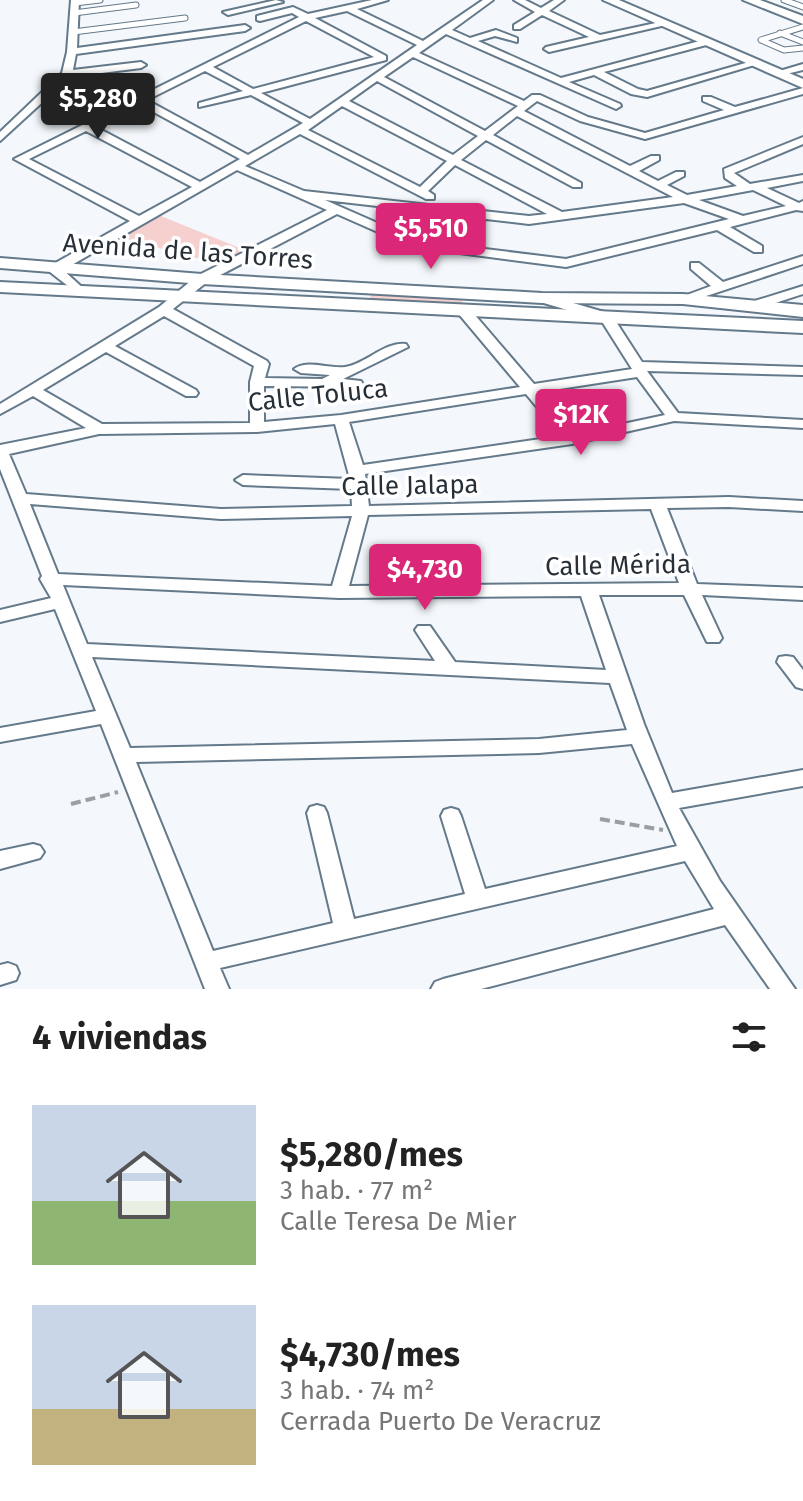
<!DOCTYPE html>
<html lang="es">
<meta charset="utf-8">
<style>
body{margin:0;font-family:"Fira Sans",sans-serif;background:#f2f2f2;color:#222;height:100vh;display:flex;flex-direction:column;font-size:30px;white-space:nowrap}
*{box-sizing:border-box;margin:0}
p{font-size:26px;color:#767676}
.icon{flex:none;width:44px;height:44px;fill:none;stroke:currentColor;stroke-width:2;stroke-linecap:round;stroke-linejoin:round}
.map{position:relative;height:989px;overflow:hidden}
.details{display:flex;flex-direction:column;background:#fff;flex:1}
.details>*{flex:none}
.price{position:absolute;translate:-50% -68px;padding:0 18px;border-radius:8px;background:#db2777;color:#fff;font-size:26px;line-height:52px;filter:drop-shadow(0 2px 4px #0008)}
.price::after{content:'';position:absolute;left:50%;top:48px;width:24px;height:18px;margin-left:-12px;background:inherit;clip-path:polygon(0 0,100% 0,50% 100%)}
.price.selected{background:#222;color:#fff}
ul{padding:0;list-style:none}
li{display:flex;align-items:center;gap:24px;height:200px;padding:0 32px}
li span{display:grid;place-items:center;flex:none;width:224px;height:160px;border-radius:0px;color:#555}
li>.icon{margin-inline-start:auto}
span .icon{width:96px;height:96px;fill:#fffc;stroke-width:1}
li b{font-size:34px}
h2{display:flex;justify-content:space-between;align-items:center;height:96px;padding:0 32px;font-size:34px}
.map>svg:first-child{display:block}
</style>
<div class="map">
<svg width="803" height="989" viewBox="0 0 803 989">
<rect width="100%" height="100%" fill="#f4f8fc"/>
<!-- green -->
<g fill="#f5d0ce">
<polygon points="156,214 247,251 220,264 117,237"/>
<polygon points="372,287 463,290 462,308 369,305"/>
</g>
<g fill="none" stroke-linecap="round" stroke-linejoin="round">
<defs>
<g id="lane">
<polyline points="784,0 803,7"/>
<polyline points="75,3 100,0"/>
<polyline points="74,13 136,5"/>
<polyline points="803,27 761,40 784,50 803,48"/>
<polyline points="73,32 185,18"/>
<polyline points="780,33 803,42"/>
</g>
<g id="street">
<polygon points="71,0 79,0 77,48 245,25 250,28 245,31 76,54 73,70 141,62 146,65 141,68 70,77 0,141 0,132 62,73 67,52"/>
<polygon points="276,0 283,2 228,15 223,12"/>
<path d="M372 0H388L357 9 423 41 483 0H493L452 30 470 38 496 30 517 38V42L495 36 478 41 561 78 707 39 712 42 710 44 604 72 638 89 647 91 756 60 761 63 647 97 631 94 594 75 569 82 620 104 621 106 616 109 446 34 419 53 524 101 532 95H540L588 117 645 133 724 110 703 101V97H711L735 107 803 88V94L645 139 580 121 537 101 524 111 630 166 651 156H659V160L639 171 658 181 676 172H684V176L667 185 687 195 737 186 725 178 724 169 803 137V144L734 173 750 184 803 175V181L767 188 799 203 803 201V211L796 210 730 227 762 246V252H754L717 230 566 267 444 251 430 255 337 214 207 282 173 309 267 361 269 364 265 378 322 379 330 375 301 373 294 369C307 359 329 369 345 367 366 364 385 341 406 344L408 347 343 379 361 381 363 384 361 387 264 386V422L341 415 520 387 458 313V307H468L534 384 632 369 601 320 537 301 535 298 542 294 611 314 642 362 803 367V375L647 371 678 413 803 420V428L674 421 572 444 365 474 369 506 729 497 803 501V511L729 507 667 508 697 584 803 588V600L702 595 722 638 719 642H707L684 595H599L644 724 672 793 803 770V786L679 808 720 881 795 989H770L725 925 481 989H431L435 982 443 979 714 909 685 861 220 968 229 989H205L101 724 0 742V728L96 711 55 609 0 622V610L51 598 40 579 42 576 0 469V445L86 428 33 396 0 414V404L159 307 197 276 327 210 237 170 63 270 84 289 77 293 50 272V266L130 221 14 159 299 17 292 13 260 21 257 20V16L293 7 308 14ZM347 11 417 45 310 119 261 93 386 60V56L315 18ZM306 21 374 57 253 89 213 67ZM413 57 518 106 485 131 384 77ZM205 71 243 91 199 103V107L251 95 303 123 248 155 147 100ZM377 81 478 136 453 155 349 101ZM139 104 240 159 200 182 94 126ZM342 106 447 161 420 187 308 130ZM517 116 673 197 562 212 461 160 486 140 573 187H581V183L493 135ZM86 131 192 187 139 216 29 159ZM300 134 426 199H434V195L428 191 455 165 547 214 529 216 304 191 245 166ZM753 190 786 206 743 216 699 200ZM325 200 473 217 432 247ZM684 203 729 219 566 259 452 245 486 219 529 224ZM164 316 254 366 250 382V423L102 424 43 390 106 352 186 396H196L198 393 196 390 115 346ZM637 377 665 415 576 434 540 392ZM526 394 561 436 363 465 349 422ZM335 424 350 479 243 475 235 480 243 485 351 489 352 506 221 509 26 494 9 454 99 434 257 432ZM30 504 221 519 352 516 332 586 58 574ZM651 509 679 583 349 586 368 515ZM63 585 339 598 581 596 606 670 455 662 430 626H418L415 630 435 661 87 644ZM92 657 610 683 627 730 539 739 130 748ZM632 744 677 846 485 889 461 816 458 810 451 808 444 810 441 816 465 894 354 919 327 813 324 807 317 805 310 807 307 813 333 923 213 951 136 762 539 753Z"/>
<polygon points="514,0 525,0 541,8 554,0 564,0 549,11 600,35 665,21 670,24 549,52 544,49 546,47 589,37 542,15 520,29 514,29 514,25 535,12"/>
<polygon points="803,64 803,70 778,76 773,73"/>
<polygon points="803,256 803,264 688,302 678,302 676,299 711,286 691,269 691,263 699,263 723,282"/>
<polygon points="803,286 803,294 750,311 743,307 745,304"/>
<polygon points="786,656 793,657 803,670 803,689 796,687 777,662 779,657"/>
<polygon points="33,844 40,846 44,852 40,858 0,869 0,851"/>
<polygon points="8,963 16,966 19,973 16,980 0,985 0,965"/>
</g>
<g id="secondary">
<polygon points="603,0 619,0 803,79 803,88"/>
<polygon points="743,0 760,0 803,16 803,24"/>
<polygon points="0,258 202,274 542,293 683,294 803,305 803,317 683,304 542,303 202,284 0,268"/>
<polygon points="0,282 803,321 803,333 0,292"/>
</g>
</defs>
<!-- lane casing -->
<use href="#lane" stroke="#64798a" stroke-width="7"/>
<!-- street casing -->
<use href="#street" stroke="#64798a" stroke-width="4"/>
<!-- secondary casing -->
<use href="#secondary" stroke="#64798a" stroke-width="4"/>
<!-- path -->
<g stroke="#999fa5" stroke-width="4" stroke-dasharray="10 5" stroke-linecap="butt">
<polyline points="71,804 118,792"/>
<polyline points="600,819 663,830"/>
</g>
<!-- lane -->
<use href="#lane" stroke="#fff" stroke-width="5"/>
<!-- street -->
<use href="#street" fill="#fff" fill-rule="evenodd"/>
<!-- secondary -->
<use href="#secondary" fill="#fff" fill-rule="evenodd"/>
</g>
<g text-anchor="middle" stroke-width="7" stroke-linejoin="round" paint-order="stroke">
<!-- street labels -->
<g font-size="26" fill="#273038" stroke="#fff">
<text transform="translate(188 251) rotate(4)" y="9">Avenida de las Torres</text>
<text transform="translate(318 395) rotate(-6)" y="9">Calle Toluca</text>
<text transform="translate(410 485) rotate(-1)" y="9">Calle Jalapa</text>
<text transform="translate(618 565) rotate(-1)" y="9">Calle Mérida</text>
</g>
</g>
</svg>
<b class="price selected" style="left:98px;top:141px">$5,280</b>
<b class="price" style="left:431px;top:271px">$5,510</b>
<b class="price" style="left:581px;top:457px">$12K</b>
<b class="price" style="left:425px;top:612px">$4,730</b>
</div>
<section class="details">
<h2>4 viviendas<svg class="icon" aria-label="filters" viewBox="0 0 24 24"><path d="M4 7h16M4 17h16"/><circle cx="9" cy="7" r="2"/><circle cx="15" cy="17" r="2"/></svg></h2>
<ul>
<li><span style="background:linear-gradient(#c9d6e8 60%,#8fb573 0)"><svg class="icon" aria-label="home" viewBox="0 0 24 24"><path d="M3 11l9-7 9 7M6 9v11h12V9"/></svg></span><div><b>$5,280/mes</b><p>3 hab. · 77 m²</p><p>Calle Teresa De Mier</p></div></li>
<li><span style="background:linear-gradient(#c9d6e8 65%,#c2b280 0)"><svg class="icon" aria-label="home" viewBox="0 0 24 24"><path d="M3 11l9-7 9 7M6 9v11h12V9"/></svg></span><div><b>$4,730/mes</b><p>3 hab. · 74 m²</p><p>Cerrada Puerto De Veracruz</p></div></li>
</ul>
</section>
